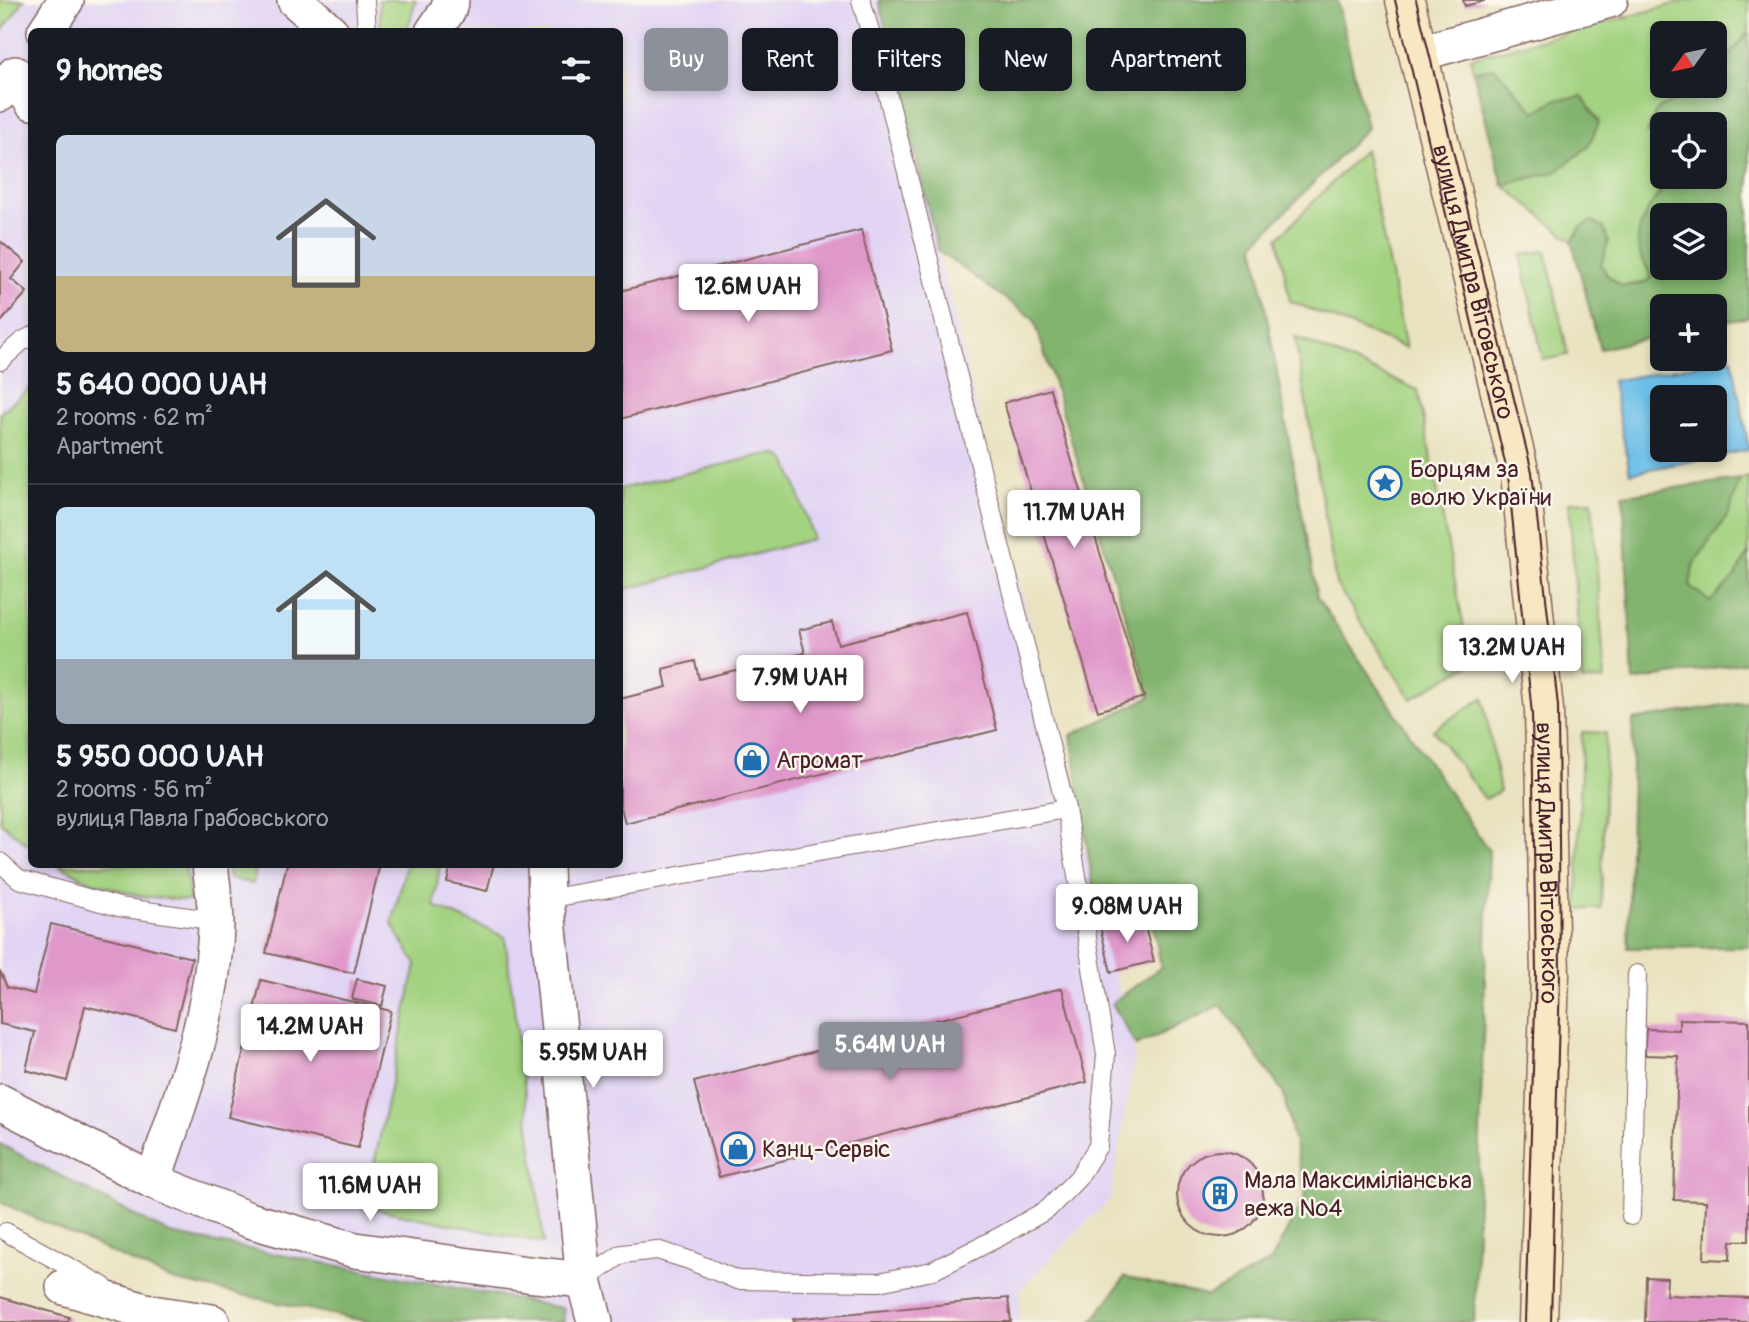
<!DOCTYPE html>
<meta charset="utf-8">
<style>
body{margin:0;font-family:Pangolin,sans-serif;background:#242831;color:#f1f3f6;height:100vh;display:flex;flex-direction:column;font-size:26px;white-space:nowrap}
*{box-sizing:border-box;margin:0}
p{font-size:23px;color:#9ea1a6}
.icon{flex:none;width:38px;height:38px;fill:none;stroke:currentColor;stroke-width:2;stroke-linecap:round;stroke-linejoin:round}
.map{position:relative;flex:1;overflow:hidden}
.drawer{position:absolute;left:28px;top:28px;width:595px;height:840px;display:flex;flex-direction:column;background:#171b24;border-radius:10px;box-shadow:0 4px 10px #0003}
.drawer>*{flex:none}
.hud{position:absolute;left:644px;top:28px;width:665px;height:63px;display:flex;gap:14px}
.needle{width:46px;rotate:237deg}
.fabs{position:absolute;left:1650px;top:21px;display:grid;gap:14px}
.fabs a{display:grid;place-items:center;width:77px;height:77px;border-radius:10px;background:#171b24;box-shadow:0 4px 10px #0003;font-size:35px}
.price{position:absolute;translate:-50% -60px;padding:0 16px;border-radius:7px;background:#fff;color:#222;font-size:23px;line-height:46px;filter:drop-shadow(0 2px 4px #0008)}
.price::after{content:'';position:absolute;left:50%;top:42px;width:21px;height:16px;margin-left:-10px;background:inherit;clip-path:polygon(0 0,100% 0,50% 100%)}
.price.selected{background:#8c9099;color:#fff}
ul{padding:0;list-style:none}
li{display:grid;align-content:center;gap:14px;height:371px;padding:0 28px}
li+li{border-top:2px solid #363941}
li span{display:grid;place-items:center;height:217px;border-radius:10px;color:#555}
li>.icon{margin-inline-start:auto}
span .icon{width:126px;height:126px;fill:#fffc;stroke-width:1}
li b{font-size:30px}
h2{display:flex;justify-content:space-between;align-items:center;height:84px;padding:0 28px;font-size:30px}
.pill{padding:0 24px;border-radius:10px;background:#171b24;box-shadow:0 4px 10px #0003;font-size:24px;line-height:63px}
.pill.selected{background:#8c9099;color:#fff}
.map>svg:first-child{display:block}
</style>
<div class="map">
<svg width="1749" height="1322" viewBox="0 0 1749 1322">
<rect width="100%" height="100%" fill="#fbf7ec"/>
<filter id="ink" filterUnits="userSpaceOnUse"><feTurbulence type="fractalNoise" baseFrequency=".0143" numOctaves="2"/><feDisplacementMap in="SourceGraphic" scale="14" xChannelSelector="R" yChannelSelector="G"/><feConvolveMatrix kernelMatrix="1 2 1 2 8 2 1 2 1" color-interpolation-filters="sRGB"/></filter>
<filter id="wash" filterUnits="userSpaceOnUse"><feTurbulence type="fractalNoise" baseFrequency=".00686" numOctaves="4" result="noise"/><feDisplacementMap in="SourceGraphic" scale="28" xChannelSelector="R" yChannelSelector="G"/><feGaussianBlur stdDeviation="1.57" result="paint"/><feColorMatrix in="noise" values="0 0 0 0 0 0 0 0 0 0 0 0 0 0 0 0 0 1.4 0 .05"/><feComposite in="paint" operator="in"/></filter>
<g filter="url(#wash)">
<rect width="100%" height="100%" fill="#e9e2c0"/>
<!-- built -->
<path fill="#e1d4f4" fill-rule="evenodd" d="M0 0H879L938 251 1135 1057 1110 1199 1019 1290 1020 1322H564L563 1308 170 1234 0 1144ZM32 32H620V864H32Z"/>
<!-- green -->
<g fill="#a3d280" stroke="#767856" stroke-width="2">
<polygon points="0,0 24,0 0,34"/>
<polygon points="379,0 416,0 407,31 381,31"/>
<polygon points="1690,0 1749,0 1749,31 1715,73 1715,33 1662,33 1662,86 1705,86 1700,92 1680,98 1648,133 1662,137 1662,177 1675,177 1660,190 1640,254 1652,278 1642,283 1621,286 1607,275 1601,265 1608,242 1581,227 1572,241 1503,185 1557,171 1555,100 1535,112 1495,68 1473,71 1471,58"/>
<polygon points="1365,149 1406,348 1290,301 1278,238"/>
<polygon points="1546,251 1568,355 1543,360 1521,255"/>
<polygon points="1295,337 1418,390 1471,664 1411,699 1336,584"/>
<polygon points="31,387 31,847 0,822 0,413"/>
<polygon points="777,454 786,460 791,471 812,534 812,539 620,591 620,489 763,455"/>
<polygon points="1749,477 1749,552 1735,576 1710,603 1690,586 1693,565 1729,513 1740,479"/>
<polygon points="1592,501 1605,680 1582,681 1569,502"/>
<polygon points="1483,698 1500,791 1485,799 1433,730"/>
<polygon points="1582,732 1606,733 1601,909 1577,909"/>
<polygon points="58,865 185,865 190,901 140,896 92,882"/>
<polygon points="228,865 257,865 253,884 229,878"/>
<polygon points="406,865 440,865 434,906 505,937 544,1243 365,1207 416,964 392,924"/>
</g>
<!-- forest -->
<g fill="#82b46e" stroke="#666a4c" stroke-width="2" fill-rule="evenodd">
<polygon points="879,0 1337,0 1367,128 1254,244 1317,597 1489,851 1474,1322 1092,1322 1125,1277 1207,1296 1271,1261 1306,1194 1283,1092 1221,1005 1136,1046 1112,1003 1161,967 1148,895 1093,887 1071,735 1150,697 1034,319 938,251"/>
<path d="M1749 31V317L1715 324V306H1662V335L1600 349 1572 241 1581 227 1592 221 1604 228 1608 242 1601 265 1607 275 1621 286 1642 284 1652 278C1649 269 1643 262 1640 253 1630 229 1657 192 1675 177H1715V124H1662V137L1648 133C1650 127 1652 117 1656 112 1668 98 1694 99 1705 86H1715V73ZM1715 215V268H1662V215Z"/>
<polygon points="1495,68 1535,112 1555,100 1582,96 1599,122 1588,147 1557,171 1503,185 1473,71"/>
<polygon points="1740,479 1729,513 1693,565 1690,586 1710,602 1735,576 1749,552 1749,662 1633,681 1623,495"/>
<polygon points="1749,701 1749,947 1628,948 1633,720"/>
<polygon points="0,1144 170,1234 563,1308 564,1322 369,1322 172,1280 0,1202"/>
</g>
<!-- water -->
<path fill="#6cbfe8" stroke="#5b6f8a" stroke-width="2" fill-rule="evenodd" d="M1732 358 1749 450 1630 473 1612 381ZM1662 397H1715V450H1662Z"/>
<g id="blocks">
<!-- building -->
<g fill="#e098cb">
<polygon points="1463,0 1484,0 1484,1 1465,6"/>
<polygon points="861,230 892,350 620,419 620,291"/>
<polygon points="0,241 25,262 11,279 27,292 0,323"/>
<polygon points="1050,389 1144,697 1098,711 1004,403"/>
<polygon points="967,612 997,730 625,823 620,803 620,699 667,687 663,669 695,661 699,679 805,653 799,630 832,622 838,644"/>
<polygon points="287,864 380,864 354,973 266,953"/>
<polygon points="451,864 494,864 487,891 447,882"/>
<polygon points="1142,916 1154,961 1111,972 1100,927"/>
<polygon points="51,924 192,958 175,1028 85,1006 67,1081 26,1070 35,1032 0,1024 0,971 7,987 34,994"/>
<polygon points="357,979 387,986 382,1006 352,999"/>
<polygon points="261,980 391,1011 358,1148 228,1117"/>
<polygon points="1062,988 1087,1082 719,1177 694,1082"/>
<polygon points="1679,1019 1749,1021 1749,1241 1731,1241 1730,1260 1704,1259 1706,1201 1674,1200 1678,1056 1645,1055 1645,1043 1646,1029 1679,1030"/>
<circle cx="1220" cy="1194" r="43"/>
<polygon points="1646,1277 1667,1278 1666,1295 1749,1298 1749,1322 1645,1322"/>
<polygon points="0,1297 69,1317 68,1322 0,1322"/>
<polygon points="1008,1298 1011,1322 794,1322 793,1319"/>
</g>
</g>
</g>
<g filter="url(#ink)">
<use href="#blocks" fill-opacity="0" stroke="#82635f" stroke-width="2"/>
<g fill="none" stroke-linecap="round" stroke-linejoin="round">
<defs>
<g id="lane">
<polyline points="365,0 367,32"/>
<polyline points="0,361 21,342 32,336"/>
<polyline points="0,862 19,879 119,907 216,921"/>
<polyline points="546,899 1066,809"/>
<polyline points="1631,1216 1637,974"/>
<polyline points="6,1232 103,1286"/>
<polyline points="584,1280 622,1254 657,1250 689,1260 737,1280 879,1282 932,1271 1001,1236 1048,1209 1078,1178 1098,1146 1106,1054 1066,809 884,80 861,0"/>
</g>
<g id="street">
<polyline points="295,0 331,32"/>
<polyline points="45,32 66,0"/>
<polyline points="433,32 448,10 451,0"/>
<polyline points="1417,54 1610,0"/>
<polyline points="0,94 15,74 32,102"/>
<polyline points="545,864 546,899 584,1280 595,1322"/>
<polyline points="0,1102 153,1181 249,1220 355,1250 527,1274 584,1280"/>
<path d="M153 1181C181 1098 214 1012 216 924 216 904 212 884 210 864"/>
<polyline points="64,1287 152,1313 212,1322"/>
</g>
<g id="secondary">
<path id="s1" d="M1405 0 1520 474 1544 710 1550 975 1538 1322"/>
</g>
</defs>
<!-- lane casing -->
<use href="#lane" stroke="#82635f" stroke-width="20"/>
<!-- street casing -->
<use href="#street" stroke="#82635f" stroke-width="38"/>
<!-- secondary casing -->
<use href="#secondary" stroke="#82635f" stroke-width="41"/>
<!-- lane -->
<use href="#lane" stroke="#fff" stroke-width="18"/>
<!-- street -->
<use href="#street" stroke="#fff" stroke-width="35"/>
<!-- secondary -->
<use href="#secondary" stroke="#f7e8c3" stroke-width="38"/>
<!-- tram -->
<g stroke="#4a1f2b" stroke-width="2">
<polyline points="1395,0 1508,475 1532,714 1536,975 1525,1322"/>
<polyline points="1416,0 1532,472 1558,706 1560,975 1551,1322"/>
</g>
</g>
</g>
<!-- icons -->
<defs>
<symbol id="sight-ring" viewBox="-11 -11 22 22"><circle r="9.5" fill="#fbf7ec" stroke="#1f6fb2" stroke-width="1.5"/><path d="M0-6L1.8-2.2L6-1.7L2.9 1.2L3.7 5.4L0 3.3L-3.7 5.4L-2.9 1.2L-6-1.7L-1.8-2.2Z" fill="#1f6fb2"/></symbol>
<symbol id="shop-ring" viewBox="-11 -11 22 22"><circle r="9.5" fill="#fbf7ec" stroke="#1f6fb2" stroke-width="1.5"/><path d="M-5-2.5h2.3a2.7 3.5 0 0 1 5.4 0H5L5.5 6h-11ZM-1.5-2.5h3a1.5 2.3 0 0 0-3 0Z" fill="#1f6fb2"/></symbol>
<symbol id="building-ring" viewBox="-11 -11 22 22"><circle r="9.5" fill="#fbf7ec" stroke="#1f6fb2" stroke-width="1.5"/><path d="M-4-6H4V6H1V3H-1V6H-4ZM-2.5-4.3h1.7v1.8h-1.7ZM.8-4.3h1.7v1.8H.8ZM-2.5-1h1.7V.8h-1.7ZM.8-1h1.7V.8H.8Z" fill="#1f6fb2"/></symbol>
</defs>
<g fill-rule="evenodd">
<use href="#sight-ring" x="1366" y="464" width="38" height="38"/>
<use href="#shop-ring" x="733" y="741" width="38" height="38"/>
<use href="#shop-ring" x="719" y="1130" width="38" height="38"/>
<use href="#building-ring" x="1201" y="1175" width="38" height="38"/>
</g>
<g text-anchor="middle" stroke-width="5" stroke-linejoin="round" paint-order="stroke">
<!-- street labels -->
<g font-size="24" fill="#4a1f2b" stroke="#fbf7ec">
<text dy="8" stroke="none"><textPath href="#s1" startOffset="290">вулиця Дмитра Вітовського</textPath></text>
<text dy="8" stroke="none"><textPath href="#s1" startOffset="878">вулиця Дмитра Вітовського</textPath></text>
</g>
<!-- poi labels -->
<g font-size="24" fill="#4a1f2b" stroke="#fbf7ec" text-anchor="start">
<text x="1410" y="477">Борцям за<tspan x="1410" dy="28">волю України</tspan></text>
<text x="776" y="768">Агромат</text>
<text x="762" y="1157">Канц-Сервіс</text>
<text x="1244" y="1188">Мала Максиміліанська<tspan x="1244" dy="28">вежа №4</tspan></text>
</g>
</g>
</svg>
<div class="fabs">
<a><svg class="needle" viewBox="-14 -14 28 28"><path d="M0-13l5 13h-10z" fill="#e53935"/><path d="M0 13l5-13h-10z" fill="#9ea1a6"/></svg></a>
<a><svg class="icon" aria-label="locate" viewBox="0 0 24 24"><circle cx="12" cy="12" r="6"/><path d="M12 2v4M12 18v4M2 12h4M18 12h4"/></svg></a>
<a><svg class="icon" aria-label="layers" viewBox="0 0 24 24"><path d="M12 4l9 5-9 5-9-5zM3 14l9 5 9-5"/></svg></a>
<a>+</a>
<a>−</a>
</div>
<b class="price" style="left:748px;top:324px">12.6M UAH</b>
<b class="price" style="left:1074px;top:550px">11.7M UAH</b>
<b class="price" style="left:1512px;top:685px">13.2M UAH</b>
<b class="price" style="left:800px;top:715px">7.9M UAH</b>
<b class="price" style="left:1127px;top:944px">9.08M UAH</b>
<b class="price" style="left:310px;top:1064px">14.2M UAH</b>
<b class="price selected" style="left:890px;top:1082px">5.64M UAH</b>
<b class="price" style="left:593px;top:1090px">5.95M UAH</b>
<b class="price" style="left:370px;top:1223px">11.6M UAH</b>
<div class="hud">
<a class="pill selected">Buy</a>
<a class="pill">Rent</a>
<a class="pill">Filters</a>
<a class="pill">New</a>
<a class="pill">Apartment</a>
</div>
<section class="drawer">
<h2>9 homes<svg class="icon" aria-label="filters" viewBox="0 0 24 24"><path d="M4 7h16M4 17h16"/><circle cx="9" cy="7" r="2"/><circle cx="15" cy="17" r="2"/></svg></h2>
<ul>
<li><span style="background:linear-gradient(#c9d6e8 65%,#c2b280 0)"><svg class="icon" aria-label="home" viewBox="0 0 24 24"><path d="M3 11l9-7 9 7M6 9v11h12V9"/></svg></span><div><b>5 640 000 UAH</b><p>2 rooms · 62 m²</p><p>Apartment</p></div></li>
<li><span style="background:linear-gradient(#bfe0f5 70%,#9aa5b1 0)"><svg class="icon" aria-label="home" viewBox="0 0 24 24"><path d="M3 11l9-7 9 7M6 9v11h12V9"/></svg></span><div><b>5 950 000 UAH</b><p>2 rooms · 56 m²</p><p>вулиця Павла Грабовського</p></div></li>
</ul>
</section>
</div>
